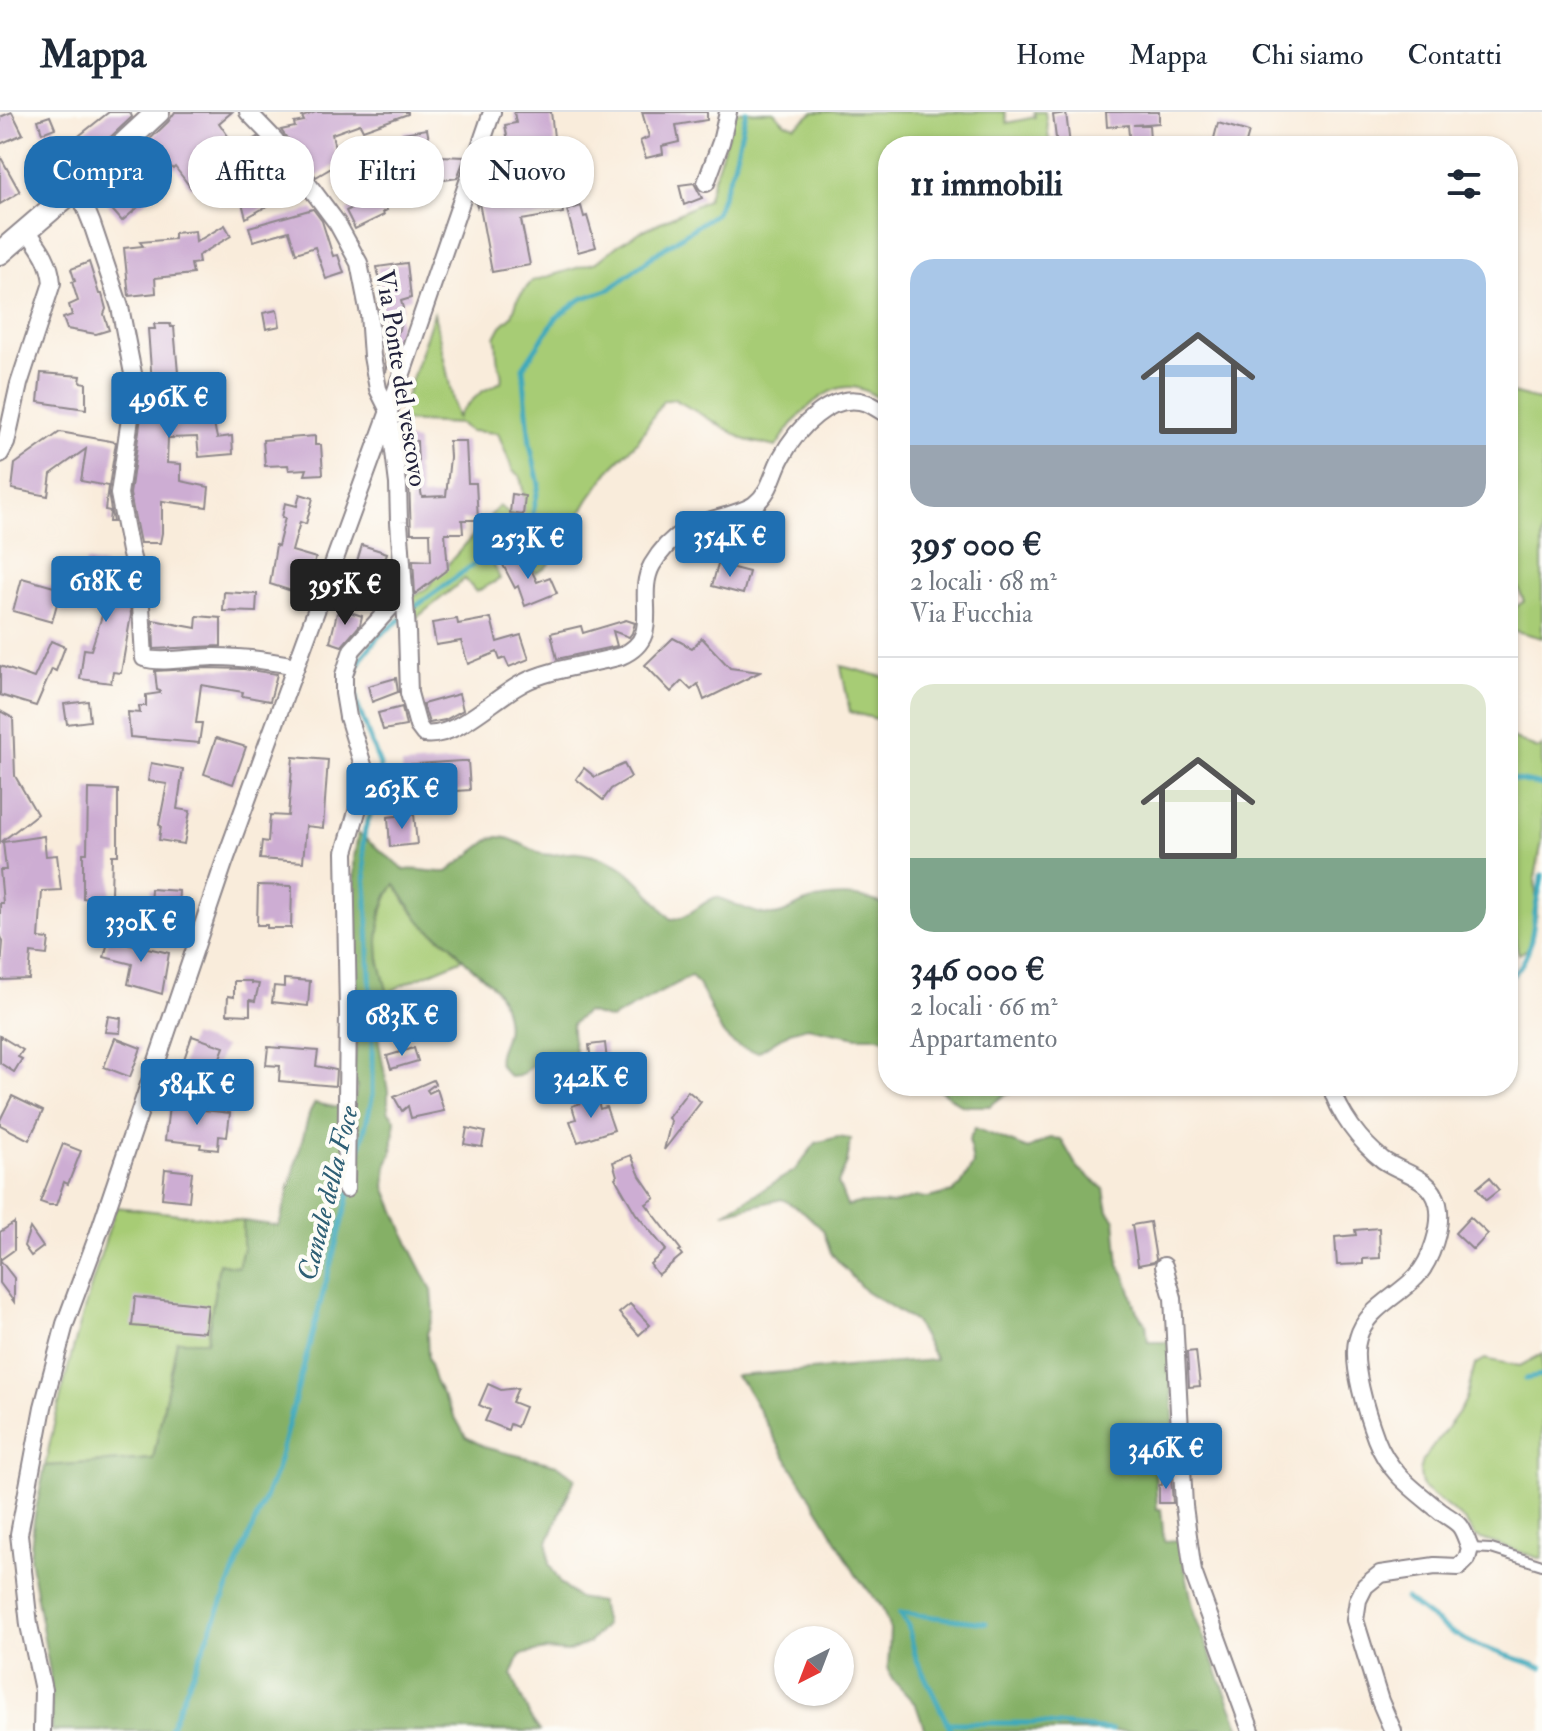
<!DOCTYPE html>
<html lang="it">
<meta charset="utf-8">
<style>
body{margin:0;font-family:"IM FELL Double Pica",serif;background:#f2f2f3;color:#1f2937;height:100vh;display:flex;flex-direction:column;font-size:30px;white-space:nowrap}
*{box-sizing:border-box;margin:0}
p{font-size:26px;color:#747a83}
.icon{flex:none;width:44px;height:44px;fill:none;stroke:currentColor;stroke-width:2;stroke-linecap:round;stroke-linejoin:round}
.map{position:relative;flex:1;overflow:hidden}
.sheet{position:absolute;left:878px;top:24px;width:640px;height:960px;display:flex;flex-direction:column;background:#fff;border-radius:32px;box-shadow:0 2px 6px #0004}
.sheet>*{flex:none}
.top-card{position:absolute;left:24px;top:24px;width:734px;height:72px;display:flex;gap:16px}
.needle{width:52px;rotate:222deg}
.fabs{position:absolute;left:774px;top:1514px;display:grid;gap:16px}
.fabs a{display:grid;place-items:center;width:80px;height:80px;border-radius:50%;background:#fff;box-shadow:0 2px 6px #0004;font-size:40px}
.price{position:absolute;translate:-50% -68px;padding:0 18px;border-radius:8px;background:#1f6fb2;color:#fff;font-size:26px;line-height:52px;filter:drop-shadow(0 2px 4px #0008)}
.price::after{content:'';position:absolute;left:50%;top:48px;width:24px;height:18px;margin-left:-12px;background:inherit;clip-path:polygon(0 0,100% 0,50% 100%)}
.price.active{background:#222;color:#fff}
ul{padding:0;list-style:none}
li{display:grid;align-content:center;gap:16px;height:424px;padding:0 32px}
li+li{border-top:2px solid #e0e1e3}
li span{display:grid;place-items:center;height:248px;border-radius:24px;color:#555}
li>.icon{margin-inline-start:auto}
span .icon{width:144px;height:144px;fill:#fffc;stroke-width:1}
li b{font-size:34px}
h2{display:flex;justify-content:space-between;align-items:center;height:96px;padding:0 32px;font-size:34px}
.tag{padding:0 28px;border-radius:32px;background:#fff;box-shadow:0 2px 6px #0004;font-size:28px;line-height:72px}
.tag.active{background:#1f6fb2;color:#fff}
header{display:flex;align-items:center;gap:48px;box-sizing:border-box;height:112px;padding:0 40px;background:#fff;border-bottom:2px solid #e0e1e3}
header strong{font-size:38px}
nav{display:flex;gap:44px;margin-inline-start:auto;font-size:28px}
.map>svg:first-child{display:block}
</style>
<header>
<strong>Mappa</strong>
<nav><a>Home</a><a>Mappa</a><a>Chi siamo</a><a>Contatti</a></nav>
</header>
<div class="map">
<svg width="1542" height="1619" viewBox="0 0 1542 1619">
<rect width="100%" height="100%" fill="#fdfcf7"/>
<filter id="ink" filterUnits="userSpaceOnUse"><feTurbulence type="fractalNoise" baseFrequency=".0125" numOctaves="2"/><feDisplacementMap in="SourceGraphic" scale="16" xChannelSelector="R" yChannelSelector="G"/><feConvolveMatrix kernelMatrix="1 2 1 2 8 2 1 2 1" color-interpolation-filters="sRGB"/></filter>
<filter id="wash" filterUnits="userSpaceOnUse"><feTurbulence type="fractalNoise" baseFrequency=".006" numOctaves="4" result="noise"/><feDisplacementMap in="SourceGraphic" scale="32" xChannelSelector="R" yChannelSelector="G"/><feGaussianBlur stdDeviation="1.8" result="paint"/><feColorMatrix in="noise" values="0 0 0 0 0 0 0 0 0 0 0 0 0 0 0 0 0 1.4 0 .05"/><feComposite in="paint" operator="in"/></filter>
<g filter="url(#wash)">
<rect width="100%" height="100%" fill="#f9ecdb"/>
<!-- green -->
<g fill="#a7cc75" stroke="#647758" stroke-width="2">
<path d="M735 0H774L785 11 795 14 814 0H1005L1007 11 1035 5 1034 0H1045L1050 34H888V293C880 287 871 280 861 277 827 265 791 311 776 335L746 328 674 287 663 289 637 330 612 355 589 387 556 443 546 455 535 461 524 438 493 451 500 467 476 480 465 467 415 507 412 505V485L427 476 499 394 508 400 524 398 523 378 520 364 513 359 498 321 470 319 460 312 398 309 434 201 457 306 461 299 481 280 501 270C504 259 497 254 497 244 496 236 498 233 495 225L501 214 512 204 518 186 532 169 597 150 618 133 642 119 707 88Z"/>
<polygon points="1508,280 1542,289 1542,526 1508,517 1508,501 1524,489 1508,452 1508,370 1511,366 1508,361"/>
<polygon points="841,554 888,566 888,610 850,600"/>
<path d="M1508 624 1538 637 1542 634V729L1535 766 1537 802 1529 836 1519 842C1512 825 1516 805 1508 789Z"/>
<path d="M395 771 407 792 424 813 441 827 450 831 463 847 402 873 387 882C386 872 382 862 380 851 374 824 381 794 395 771Z"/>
<path d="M116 1095 243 1109V1136L238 1156 219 1152 207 1229 177 1230 153 1347 45 1354C63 1266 88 1180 116 1095Z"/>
<polygon points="1542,1242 1542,1447 1475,1425 1465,1409 1422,1375 1420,1360 1423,1348 1461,1297 1466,1287 1475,1253 1485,1247 1520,1254"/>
</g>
<!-- forest -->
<g fill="#85b066" stroke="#546950" stroke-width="2">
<path d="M358 721 405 758C419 756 432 761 447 760L492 726C510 721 526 737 543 742 555 745 567 739 579 741 630 748 640 772 671 807 688 807 700 791 716 785 732 790 753 802 769 803 782 804 792 796 803 791 831 781 861 782 888 794V928L879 925H857L807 915 790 920 758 940C708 933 718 891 691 864L611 907 586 900 572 912C570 932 582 942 571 963L561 967C551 962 548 954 538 950L519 964 510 965C489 947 502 940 506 921 508 912 505 899 502 890 495 871 478 862 465 849 459 843 455 835 448 830 440 825 431 820 423 812 412 800 404 784 395 772L387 784 381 800 378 829 379 848 387 878 379 930 388 979V999L395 1007 392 1040 387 1052 385 1075 411 1137 432 1178 434 1201 427 1222 428 1246 435 1269 466 1325 487 1336 557 1353 575 1366 548 1430 549 1452 561 1472 578 1486 600 1490 605 1513 589 1531 567 1540 545 1538 520 1543 512 1563 530 1605 540 1619H52L50 1561 30 1446 34 1407 45 1354 153 1347 177 1229H207L219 1151 238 1155 243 1136V1109L279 1114 310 999 315 991 334 995 353 996 357 973 351 970 357 927 354 746Z"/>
<polygon points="934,974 1025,974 1004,983 990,994 970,994 961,993"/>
<polygon points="975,1016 1028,1037 1050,1026 1061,1027 1077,1055 1104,1077 1108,1099 1115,1108 1119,1153 1126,1165 1137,1200 1146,1211 1148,1230 1169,1230 1176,1351 1155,1355 1157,1397 1161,1397 1164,1429 1179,1428 1195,1504 1241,1619 925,1619 916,1593 892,1567 888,1556 890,1518 882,1495 856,1463 826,1410 783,1341 746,1275 735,1264 936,1248 915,1210 863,1177 831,1141 823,1118 804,1100 782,1087 724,1101 794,1059 816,1031 838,1025 851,1027 847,1051 838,1071 847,1094 858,1091 893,1092 916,1085 928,1086 953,1080 961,1073 973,1052 969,1027"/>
</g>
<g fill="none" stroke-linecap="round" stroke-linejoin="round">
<!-- stream -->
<g stroke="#3ca9bb" stroke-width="5">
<polyline points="408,500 531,411 539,372 530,332 523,256 556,206 581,187 610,177 654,143 716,101 734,53 746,0"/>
<polyline points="1508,666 1542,673"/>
<path d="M1508 867C1528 852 1531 832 1534 809 1535 793 1540 778 1542 763"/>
<polyline points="353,1065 372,987 372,916 367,786 363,733 365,717 377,684 380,653 357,592 353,565 362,545 379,524 401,507"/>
<polyline points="1525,1267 1542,1264"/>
<path d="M1406 1487C1428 1504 1450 1522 1476 1533 1498 1541 1520 1547 1542 1556"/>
<polyline points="900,1501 908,1514 916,1546 951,1619"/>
<polyline points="900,1501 986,1511"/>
<polyline points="948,1611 1037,1611 1112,1618"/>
<polyline points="169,1619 276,1359 350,1079"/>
</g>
</g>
<g id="blocks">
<!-- building -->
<g fill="#cdadd3">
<polygon points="12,0 23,22 0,32 0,5"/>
<polygon points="109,0 130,0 132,5 75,58 60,39"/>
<polygon points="175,0 232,0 219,11 237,37 257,25 274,45 259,53 274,90 246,106 240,83 223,92 210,66 191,76 175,55 173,57 147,30 168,10"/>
<polygon points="316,0 408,0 408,2 363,18 360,12 332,22 338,52 316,65 281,18 295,15 294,11 304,9 302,5"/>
<polygon points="514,0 551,0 563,101 521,108 530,153 492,160 479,90 477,95 474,87 482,62 502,63 497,42 510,40 505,13 516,11"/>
<polygon points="642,0 707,0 707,8 676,13 679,30 662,34 663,42 646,46 640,29 649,25"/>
<polygon points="1106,0 1159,0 1159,11 1133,13 1149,13 1150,27 1148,34 1130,34 1128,13 1107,15"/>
<polygon points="1066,1 1070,33 1057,34 1053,3"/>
<polygon points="50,4 55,16 42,21 38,8"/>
<polygon points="1218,11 1249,20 1245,34 1212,34"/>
<polygon points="427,17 430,33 406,38 403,21"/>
<polygon points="350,37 359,65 334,73"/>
<polygon points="0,44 20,80 0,92"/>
<polygon points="439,44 465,45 457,66 437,69 435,56 442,53"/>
<polygon points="130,62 150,85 122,109 102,86"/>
<polygon points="694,71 702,86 684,93 679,73"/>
<polygon points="380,83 387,98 383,100 384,103 355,117 346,99"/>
<polygon points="581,94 584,105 587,104 596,135 578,140 567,98"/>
<polygon points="313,97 322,109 333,144 338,143 344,161 326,167 315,135 296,141 289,119 253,129 249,115"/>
<polygon points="225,113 231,124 198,144 199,151 191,152 193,162 155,166 156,181 129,184 124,136 143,134 140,130 174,127 174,121 195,119 196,130"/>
<polygon points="89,150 99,182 102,182 106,197 104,202 109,218 96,222 67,217 63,206 72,203 69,193 78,189 72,170 75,169 71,157"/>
<polygon points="407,151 411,186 401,189 403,196 399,198 400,214 386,260 379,187 383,187 377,155"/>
<polygon points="277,198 280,214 266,217 263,201"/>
<polygon points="154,212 170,212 171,215 174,215 180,284 208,284 217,326 232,324 233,342 199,345 197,325 168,326 167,351 181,352 181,369 209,375 207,395 162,389 162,421 160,431 140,431 130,382 142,298 154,298 148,217 155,217"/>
<polygon points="41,261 81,264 80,270 86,271 86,297 38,290"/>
<polygon points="60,320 116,330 108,381 113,410 109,410 110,399 105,398 108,374 81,369 86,337 51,362 48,384 12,377 15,352"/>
<polygon points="315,324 315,333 321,333 323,362 305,363 307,357 289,358 288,353 265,354 263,328"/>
<polygon points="404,327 417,329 418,354 416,354 422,385 446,384 450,345 449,329 466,329 468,371 476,371 478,408 462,408 463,421 445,421 448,457 415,482 413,448 431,449 430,421 411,421 409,371"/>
<polygon points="300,382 313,386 306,412 300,410 292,439 316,446 304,483 270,472 276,433 278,434 285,406 282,405 285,391 297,394"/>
<polygon points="512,382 525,384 523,403 510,401"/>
<polygon points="362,433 387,441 375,478 351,469"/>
<polygon points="524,442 537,470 550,465 557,481 525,494 518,474 515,476 503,453"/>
<polygon points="86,449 106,454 110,467 126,468 129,478 131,503 121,561 113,560 111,571 80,567 84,537 91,538 107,488 78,478"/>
<polygon points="718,452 749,460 743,482 712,474"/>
<polygon points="22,466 61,477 52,510 13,499"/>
<polygon points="224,480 257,482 256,500 223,499"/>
<polygon points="347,499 362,504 360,513 342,534 330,530 337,501 347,503"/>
<polygon points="197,504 221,506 221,534 154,537 153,508 196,516"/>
<polygon points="491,506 497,530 521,523 529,547 509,555 505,546 500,548 497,540 468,552 461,529 436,533 432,511 457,507 458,512"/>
<polygon points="626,508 635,511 632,521 629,525 613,519 617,534 557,547 551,521 581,514 583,521"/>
<polygon points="673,526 692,536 702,526 730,556 760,560 704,588 698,572 691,578 682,569 671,580 645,553"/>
<polygon points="51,529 65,535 56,559 52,557 36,594 0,583 0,554 34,566"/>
<polygon points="207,556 244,557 277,562 270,589 242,584 243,580 201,573 196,611 202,611 199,631 130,625 128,600 140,601 139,594 146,594 146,583 160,581 160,579 157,578 155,559"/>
<polygon points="396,566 398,580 372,590 368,574"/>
<polygon points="459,582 463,598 445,608 429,611 423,592"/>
<polygon points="88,589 90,609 67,612 64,592"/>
<polygon points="402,595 406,614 383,618 378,601"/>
<polygon points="0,599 13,606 15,664 37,702 0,731"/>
<polygon points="216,626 246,635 233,672 204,662"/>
<polygon points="293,645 328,648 323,716 306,714 303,750 260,747 262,729 268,730 270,703 288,704"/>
<polygon points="461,649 468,649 470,678 441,680 442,687 404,690 402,653"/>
<polygon points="151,651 183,657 177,697 190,699 184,732 159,728 161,714 159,713 167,672 148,669"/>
<polygon points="624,652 631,665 611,677 603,688 576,667 584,656 595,665"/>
<polygon points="88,677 118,678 118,743 112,743 111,782 105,788 83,786 83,741 87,741"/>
<polygon points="414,702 417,732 390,735 388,705"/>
<polygon points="44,724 46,744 57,743 61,778 42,779 39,826 49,827 47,843 31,841 29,867 0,868 3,830 0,822 0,791 3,791 0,758 6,758 3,730"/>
<polygon points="258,773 292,774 291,816 267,816 267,813 257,813"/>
<polygon points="151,777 179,779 177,814 149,812"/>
<polygon points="109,827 169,841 162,882 128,872 132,852 104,845"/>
<polygon points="284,867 310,869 308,894 272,890 274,874 284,875"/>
<polygon points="234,869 251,869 251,871 259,872 255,889 250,888 250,903 227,902 228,884 234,885"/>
<polygon points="108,904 121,906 120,921 105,920"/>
<polygon points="0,924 23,938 18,945 22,947 14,960 0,951"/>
<polygon points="192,924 224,935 212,967 197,962 198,959 182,953"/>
<polygon points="115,926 141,936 130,965 104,955"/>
<polygon points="605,931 607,949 591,950 589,933"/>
<polygon points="268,935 318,939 316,954 336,958 335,974 279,969 280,954 266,953"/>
<polygon points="414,936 418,949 391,957 387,944"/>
<polygon points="433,968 435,972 427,978 429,981 437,977 444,999 411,1006 408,994 402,999 394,985"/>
<polygon points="688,979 701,990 664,1038 671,1009 668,1006"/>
<polygon points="12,984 43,999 29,1028 0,1013 0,1008"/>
<polygon points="597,985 600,997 606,995 614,1018 578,1030 570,1009 576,1007 572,994"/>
<polygon points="169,994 230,1001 227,1025 219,1024 218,1038 200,1036 201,1032 165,1028"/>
<polygon points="467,1016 485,1020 482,1035 464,1032"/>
<polygon points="63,1032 81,1039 68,1072 64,1070 56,1093 49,1093 40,1090"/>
<polygon points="631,1043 640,1064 655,1086 646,1092 681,1138 679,1139 682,1143 658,1163 650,1152 666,1138 636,1102 615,1066 617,1064 613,1050"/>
<polygon points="165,1057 192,1060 189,1089 162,1086"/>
<polygon points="1489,1066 1499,1078 1486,1088 1477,1076"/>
<polygon points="1470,1105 1488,1122 1473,1138 1455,1121"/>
<polygon points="1150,1110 1156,1147 1154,1150 1138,1153 1132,1113"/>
<polygon points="14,1111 14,1138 0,1148 14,1166 14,1190 0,1171 0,1120"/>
<polygon points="30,1116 43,1135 31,1144 24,1134"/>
<polygon points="1379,1116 1380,1146 1363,1147 1363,1152 1337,1153 1335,1125 1356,1123 1355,1118"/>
<polygon points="135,1185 208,1193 205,1220 132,1214"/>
<polygon points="630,1192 650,1213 639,1223 619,1201"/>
<polygon points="1196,1239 1200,1274 1189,1275 1187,1240"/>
<polygon points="488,1272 501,1278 518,1276 512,1290 525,1295 517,1315 510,1312 508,1318 485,1309 490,1298 479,1293"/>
<polygon points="1162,1365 1171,1365 1173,1391 1159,1391 1159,1373 1162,1373"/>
</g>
</g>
</g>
<g filter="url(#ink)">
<use href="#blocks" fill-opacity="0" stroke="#8e878b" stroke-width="2"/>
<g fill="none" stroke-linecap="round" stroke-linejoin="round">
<defs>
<polyline id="lane" points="1470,1436 1491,1437 1542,1453"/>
<g id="street">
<path d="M248 0 275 28 337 111 359 151 369 202 372 244 378 277 389 299 398 372 399 410 407 519 409 581 418 614 424 622C456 627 495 585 523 571 549 557 592 552 621 544 665 525 634 486 652 453 671 421 692 413 726 404 735 401 747 398 754 393 771 380 772 363 781 346 796 318 831 278 867 291 874 294 881 299 888 303"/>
<polyline points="706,71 721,30 728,0"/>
<path d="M77 75 92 112 120 195 135 272 119 382 130 439 140 476 144 546C160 552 195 545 214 545 244 545 266 548 296 554"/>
<path d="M0 342 6 331 19 272 52 171C50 148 39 135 26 117"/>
<path d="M1331 974C1339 1002 1360 1030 1383 1048 1403 1062 1431 1064 1438 1092 1443 1113 1431 1149 1416 1165 1396 1186 1366 1197 1358 1226 1350 1250 1367 1303 1376 1327 1389 1361 1413 1377 1440 1399 1446 1404 1455 1408 1460 1414 1464 1419 1467 1429 1470 1436L1467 1447 1459 1455 1435 1454 1380 1462 1365 1474 1358 1488 1355 1508 1380 1589 1393 1619"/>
<polyline points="346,1077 348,900 345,740 367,666 348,605 344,581 344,563 352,538 404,480"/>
<polyline points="1164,1154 1173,1186 1184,1394 1193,1460 1251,1619"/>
<polyline points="42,1619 43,1578 29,1513 19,1422 43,1295 65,1212 98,1123 224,751 389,299 492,0"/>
</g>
<polyline id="secondary" points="0,141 77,75 158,0"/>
</defs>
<!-- lane casing -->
<use href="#lane" stroke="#8e878b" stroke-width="12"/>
<!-- street casing -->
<use href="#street" stroke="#8e878b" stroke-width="20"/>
<!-- secondary casing -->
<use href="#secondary" stroke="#8e878b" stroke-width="26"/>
<!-- lane -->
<use href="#lane" stroke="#fff" stroke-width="8"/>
<!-- street -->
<use href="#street" stroke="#fff" stroke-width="16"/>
<!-- secondary -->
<use href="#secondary" stroke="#fff" stroke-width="22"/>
</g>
</g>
<g text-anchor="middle" stroke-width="8" stroke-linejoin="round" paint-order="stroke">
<!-- street labels -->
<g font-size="26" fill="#22223b" stroke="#fdfcf7">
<text transform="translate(402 266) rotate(81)" y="9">Via Ponte del vescovo</text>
</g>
<!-- water labels -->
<g font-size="28" font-style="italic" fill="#2e5f75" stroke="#fdfcf7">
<text transform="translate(327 1081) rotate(-76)" y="10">Canale della Foce</text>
</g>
</g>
</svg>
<div class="fabs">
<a><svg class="needle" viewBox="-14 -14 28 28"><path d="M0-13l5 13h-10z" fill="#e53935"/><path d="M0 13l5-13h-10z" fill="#747a83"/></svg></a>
</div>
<b class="price" style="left:169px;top:328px">496K €</b>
<b class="price" style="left:730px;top:467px">354K €</b>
<b class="price" style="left:528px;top:469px">253K €</b>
<b class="price" style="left:106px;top:512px">618K €</b>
<b class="price active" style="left:345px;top:515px">395K €</b>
<b class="price" style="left:402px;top:719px">263K €</b>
<b class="price" style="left:141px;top:852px">330K €</b>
<b class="price" style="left:402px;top:946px">683K €</b>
<b class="price" style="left:591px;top:1008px">342K €</b>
<b class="price" style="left:197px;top:1015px">584K €</b>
<b class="price" style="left:1166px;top:1379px">346K €</b>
<div class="top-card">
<a class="tag active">Compra</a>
<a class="tag">Affitta</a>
<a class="tag">Filtri</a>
<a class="tag">Nuovo</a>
</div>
<section class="sheet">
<h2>11 immobili<svg class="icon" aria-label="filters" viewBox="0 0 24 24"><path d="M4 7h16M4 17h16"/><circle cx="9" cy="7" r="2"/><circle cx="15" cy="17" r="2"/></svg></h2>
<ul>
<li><span style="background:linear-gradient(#a9c7e8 75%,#9aa5b1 0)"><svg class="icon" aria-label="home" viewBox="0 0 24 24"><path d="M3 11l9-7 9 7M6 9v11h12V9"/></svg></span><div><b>395 000 €</b><p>2 locali · 68 m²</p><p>Via Fucchia</p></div></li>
<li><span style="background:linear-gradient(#dfe7d0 70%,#7fa58c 0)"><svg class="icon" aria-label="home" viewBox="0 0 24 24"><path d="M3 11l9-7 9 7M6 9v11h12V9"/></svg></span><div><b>346 000 €</b><p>2 locali · 66 m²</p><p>Appartamento</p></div></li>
</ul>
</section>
</div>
